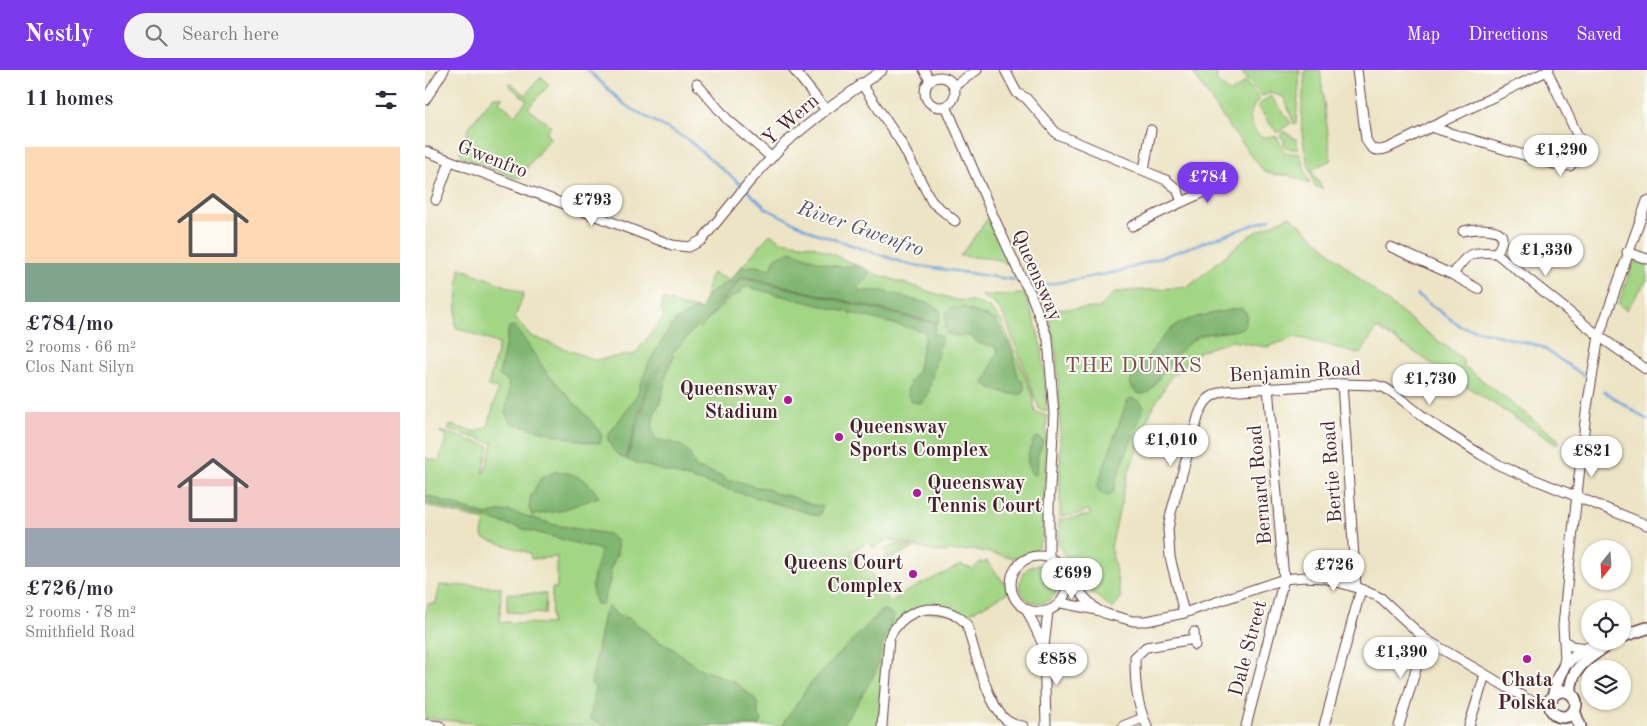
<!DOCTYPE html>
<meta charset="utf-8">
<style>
body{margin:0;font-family:"Old Standard TT",serif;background:#f2f2f3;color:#2b2b33;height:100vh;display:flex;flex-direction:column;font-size:19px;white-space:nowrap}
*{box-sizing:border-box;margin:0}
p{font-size:16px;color:#7c7c81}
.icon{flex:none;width:28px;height:28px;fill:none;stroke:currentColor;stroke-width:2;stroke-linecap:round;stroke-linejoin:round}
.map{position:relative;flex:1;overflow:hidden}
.drawer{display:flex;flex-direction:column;background:#fff;width:425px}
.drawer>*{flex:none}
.needle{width:32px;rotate:198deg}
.tools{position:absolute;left:1156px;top:470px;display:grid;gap:10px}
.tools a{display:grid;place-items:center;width:50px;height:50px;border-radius:50%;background:#fff;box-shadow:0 1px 4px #0004;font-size:25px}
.price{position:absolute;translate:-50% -42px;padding:0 11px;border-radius:18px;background:#fff;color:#222;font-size:16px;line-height:32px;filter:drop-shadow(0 1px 2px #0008)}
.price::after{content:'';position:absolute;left:50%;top:30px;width:15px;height:11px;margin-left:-8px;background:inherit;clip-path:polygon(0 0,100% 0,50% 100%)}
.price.active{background:#7c3aed;color:#fff}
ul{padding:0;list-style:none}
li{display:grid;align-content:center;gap:10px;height:265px;padding:0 25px}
li span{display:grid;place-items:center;height:155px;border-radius:0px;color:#555}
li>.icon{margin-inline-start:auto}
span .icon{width:90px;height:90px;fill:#fffc;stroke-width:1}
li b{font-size:21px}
h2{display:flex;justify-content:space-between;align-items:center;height:60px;padding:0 25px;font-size:21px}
header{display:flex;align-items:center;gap:30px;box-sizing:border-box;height:70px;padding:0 25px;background:#7c3aed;color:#fff}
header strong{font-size:24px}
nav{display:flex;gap:28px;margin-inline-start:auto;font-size:18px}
.search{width:350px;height:45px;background:#f2f2f3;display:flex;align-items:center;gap:12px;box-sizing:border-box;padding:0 18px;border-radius:28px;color:#7c7c81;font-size:19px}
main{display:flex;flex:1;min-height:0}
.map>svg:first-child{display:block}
</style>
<header>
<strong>Nestly</strong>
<div class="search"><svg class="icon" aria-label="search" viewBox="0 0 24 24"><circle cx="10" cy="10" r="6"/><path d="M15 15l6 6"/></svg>Search here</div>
<nav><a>Map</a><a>Directions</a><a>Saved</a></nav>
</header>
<main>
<section class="drawer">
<h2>11 homes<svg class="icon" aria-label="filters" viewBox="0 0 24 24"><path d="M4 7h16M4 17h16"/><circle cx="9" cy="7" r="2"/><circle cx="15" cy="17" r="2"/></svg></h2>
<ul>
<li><span style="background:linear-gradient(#ffd9b3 75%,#7fa58c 0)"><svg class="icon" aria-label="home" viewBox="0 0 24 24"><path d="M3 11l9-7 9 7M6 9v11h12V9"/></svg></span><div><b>£784/mo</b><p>2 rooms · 66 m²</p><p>Clos Nant Silyn</p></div></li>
<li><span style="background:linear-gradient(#f6c9c9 75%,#9aa5b1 0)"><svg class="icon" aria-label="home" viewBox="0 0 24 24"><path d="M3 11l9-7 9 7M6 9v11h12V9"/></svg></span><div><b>£726/mo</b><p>2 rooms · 78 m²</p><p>Smithfield Road</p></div></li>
</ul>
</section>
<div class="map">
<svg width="1222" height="656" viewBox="0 0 1222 656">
<rect width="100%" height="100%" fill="#fdfcf7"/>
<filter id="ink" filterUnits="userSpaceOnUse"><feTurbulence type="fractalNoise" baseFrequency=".02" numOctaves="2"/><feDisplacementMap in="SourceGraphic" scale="10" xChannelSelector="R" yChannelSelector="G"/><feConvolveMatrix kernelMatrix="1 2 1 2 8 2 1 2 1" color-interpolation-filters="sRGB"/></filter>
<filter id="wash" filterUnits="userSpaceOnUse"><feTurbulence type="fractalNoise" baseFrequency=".0096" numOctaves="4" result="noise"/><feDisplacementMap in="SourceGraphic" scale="20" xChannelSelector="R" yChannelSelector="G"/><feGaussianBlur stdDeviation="1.12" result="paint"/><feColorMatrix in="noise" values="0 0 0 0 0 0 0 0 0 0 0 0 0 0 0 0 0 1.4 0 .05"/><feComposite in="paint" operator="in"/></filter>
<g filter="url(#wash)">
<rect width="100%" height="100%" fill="#ece4c5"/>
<!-- green -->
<g fill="#a2d584" stroke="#767a58">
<path d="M766 0H792V12L806 23 820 12 835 28C822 42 822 54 836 67L848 66 852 67C859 81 857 84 874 83L885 114C878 111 868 106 861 105 852 105 844 106 837 99L805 58Z"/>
<polygon points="816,0 875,0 871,53 869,54 859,27 845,23 837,26 822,11"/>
<path d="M880 0H895L906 90 886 100 898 119 890 116C884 98 879 81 877 62 875 42 879 20 880 0Z"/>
<polygon points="117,7 124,15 103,38 126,56 121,62 125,68 103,96 97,107 90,108 37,87 35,82 44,57 68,27 77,27 74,32 90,45 102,30 83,15 85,13 101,25 110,13"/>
<polygon points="846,26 866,53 852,63 832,36"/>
<polygon points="857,62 860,62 871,69 873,79 866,79 859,76 859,70 855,66"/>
<path d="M865 146C887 164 906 184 928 203 963 233 999 261 1037 288L1039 296 1134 370 1132 375 952 258 936 284 871 267 842 277 807 271 775 281 746 307 726 341 701 410 686 478 696 528 688 539 661 518 645 497 633 473 634 450 665 445 664 440 658 441V443L635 447V344L632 289 622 239 674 238 690 222 763 217 825 165Z"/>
<polygon points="564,147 586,195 571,189 535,186"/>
<path d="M345 164 356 171 389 176 454 205 531 230 549 231 566 239 576 250 608 325 610 342 622 346 618 462 614 475 609 481 596 487 589 488 552 480 511 482 463 469 448 478 444 471 426 482 430 489 427 491 429 495 432 494 436 501 463 486 460 480 474 474 489 478 467 487 444 500 465 532C487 516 512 508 535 495L548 499 555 492 561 493V490L586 521 536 548 527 544 492 541 464 568 452 656H73L0 648V546L3 534 11 533 15 515 76 517 75 552 126 554 127 518H132V487L106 489 105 483 58 468 57 464 60 451 0 435V432L61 448V445L0 425V388L14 391 22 365 15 363 16 361 64 376 58 403H60L68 373 23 360 25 355 51 362 63 356 73 319 63 316 74 274 30 257 35 198 99 223 90 248 106 266 170 290 210 284 239 247 236 238 238 229 257 236 277 240 286 203 305 210Z"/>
<polygon points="1211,186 1222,191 1222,210 1201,240 1193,234"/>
<polygon points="600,224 610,252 617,279 622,341 614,339 610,327 580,248 572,236 555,225"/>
<circle cx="614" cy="514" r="19"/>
<polygon points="82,523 121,524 120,544 82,542"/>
</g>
<!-- forest -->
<g fill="#81b672" stroke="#666a4e">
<path d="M366 181C379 186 397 193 411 196 423 198 434 192 444 202L443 208 432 217 435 221H459L493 231 504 233 516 241 513 253 317 206 223 310 201 389C189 384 186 378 182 367L212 325 224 292 239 267 249 252 270 239 277 240 281 226 305 210 317 197 329 196 347 199V195L350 188Z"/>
<polygon points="317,207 511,254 509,264 517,266 502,327 496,333 487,332 482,323 485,312 492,302 501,262 322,217 318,218 314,224 306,227 273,259"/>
<path d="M538 237 571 250 587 281 593 308 598 312 600 319 597 324C587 326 568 320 559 314L573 280 568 276C559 275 553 275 547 267 539 265 531 267 522 264L520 258 521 243 527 238Z"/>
<path d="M816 238 822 243C821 247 822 252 820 255 814 264 786 261 775 266 753 277 739 302 725 321 715 328 707 322 705 311 719 295 730 272 746 259 761 246 797 242 816 238Z"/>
<polygon points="90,256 122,303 170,355 177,366 175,373 160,372 86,353 80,343 84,323 83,311 74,306 84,257"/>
<path d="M249 285 242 302 236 330 229 345 227 359 230 369C254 375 262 371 270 397L296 406 303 411H313L331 417 342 418 350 423 368 427 387 435 398 436 394 446 202 390 225 311Z"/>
<path d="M706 328 715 331 719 337 717 343 693 404 688 423 685 426C678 425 675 423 672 417L702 331Z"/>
<path d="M613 367 618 370C617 377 614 380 613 386 612 394 614 400 609 406 598 394 603 382 609 369Z"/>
<path d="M132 401C154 405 161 408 174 427L134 441 107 445 104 438 106 425 116 408Z"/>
<path d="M0 425 61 445 73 442 85 441 130 455 183 464 192 471V484L185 500 186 507 178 534H171C163 515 171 499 176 480L0 432Z"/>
<polygon points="184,536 193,546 204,548 233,571 250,580 273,598 308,611 329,628 333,635 333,644 337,650 334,656 182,656 165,649 170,616 166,614 179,543"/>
<polygon points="457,540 464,542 469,546 457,576 454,590 450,603 432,634 416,656 356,656 385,614"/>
</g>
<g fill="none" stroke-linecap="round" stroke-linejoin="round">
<!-- stream -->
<g stroke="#6ca3da" stroke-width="2.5">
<polyline points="163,0 200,35 263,70 314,113"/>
<polyline points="314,113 342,139 388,162 482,194 590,210"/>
<polyline points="615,216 697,201 845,149"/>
<polyline points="992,225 1035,256 1115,276 1158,305"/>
<polyline points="1179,321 1222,350"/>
</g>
</g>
</g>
<g filter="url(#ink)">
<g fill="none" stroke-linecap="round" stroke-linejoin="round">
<defs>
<g id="minor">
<polyline points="369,0 401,40"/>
<polyline points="499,0 505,10"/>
<polyline points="580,0 592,23 601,28 632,64 741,110 752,119 757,132 707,156"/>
<path d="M932 0 941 69C946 81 952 82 963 78L1124 0"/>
<circle cx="515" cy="22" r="15"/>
<polyline points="436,13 475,71 507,132 530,151"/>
<polyline points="272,14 302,49 346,87"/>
<polyline points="529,16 552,0"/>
<polyline points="0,30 19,0"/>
<polyline points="521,36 566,141 596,207 605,222 623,269 629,344 624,436 624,488"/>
<polyline points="1005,57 1129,94 1145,96 1155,85 1156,73 1122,0"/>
<polyline points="0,81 247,175 264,177 277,170 325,111 360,73 401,40 457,0"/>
<polyline points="719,100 726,60"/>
<polyline points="11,130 25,91"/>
<polyline points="757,132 798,114"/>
<path d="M1038 161C1046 159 1075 156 1077 167 1078 172 1074 179 1071 183"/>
<path d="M966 177 1028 205C1040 184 1047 181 1071 183L1174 266 1222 300"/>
<polyline points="1202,182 1222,189"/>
<polyline points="1028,205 1053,219"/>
<polyline points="917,314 931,517"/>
<circle cx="614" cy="514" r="28"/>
<polyline points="641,504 660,528 672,540"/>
<polyline points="636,533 672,540 682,544 708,551 722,551 759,543 859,509 879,507 899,508 936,519 956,528 1000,569 1102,629 1124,634"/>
<polyline points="602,540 619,577"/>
<path d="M759 543 745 487 743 459 746 443 774 344C780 330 784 326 799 321L918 314 950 315 960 318 971 325 1005 352 1055 384 1076 396 1222 455"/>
<polyline points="769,562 770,575"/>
<polyline points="1139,570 1146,576 1163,578"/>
<polyline points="1138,596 1140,588 1138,556 1143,506 1161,343 1174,266 1222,131"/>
<polyline points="0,654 15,656"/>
<path d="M457 656 464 568C475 545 498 533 523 542 531 545 536 547 542 555 549 579 562 633 580 649 585 653 591 656 598 656"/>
<polyline points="621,656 619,577 623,541"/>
<polyline points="698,656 718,648"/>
<path d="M722 656C711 633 710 612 710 587L721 577 769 569"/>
<polyline points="821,656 859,509 843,317"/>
<polyline points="899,656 936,519"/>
<polyline points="974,656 1000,569"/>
<polyline points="1044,656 1060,605"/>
</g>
<g id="major">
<polyline points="1198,566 1222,558"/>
<circle cx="1138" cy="634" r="13"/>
<path d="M1146 622C1144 596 1170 584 1189 571"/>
<path d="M1129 623C1135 591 1151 581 1181 571"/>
<polyline points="1149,641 1155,656"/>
</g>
</defs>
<!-- minor casing -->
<use href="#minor" stroke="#623d42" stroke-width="11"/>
<!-- major casing -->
<use href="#major" stroke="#623d42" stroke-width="14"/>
<!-- minor -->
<use href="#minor" stroke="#fff" stroke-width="9"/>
<!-- major -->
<use href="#major" stroke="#fff" stroke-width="11"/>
</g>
</g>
<!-- markers -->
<g fill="#b5179e" stroke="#fdfcf7" stroke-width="2">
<circle cx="363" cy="330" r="5"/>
<circle cx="414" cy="367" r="5"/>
<circle cx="492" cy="423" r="5"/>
<circle cx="488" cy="504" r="5"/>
<circle cx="1102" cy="589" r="5"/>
</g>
<g text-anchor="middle" stroke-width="4" stroke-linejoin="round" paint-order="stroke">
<!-- street labels -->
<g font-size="20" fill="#4a1f2b" stroke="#fdfcf7">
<text transform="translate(365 49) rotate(-41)" y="7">Y Wern</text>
<text transform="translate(68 88) rotate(21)" y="7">Gwenfro</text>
<text transform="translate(613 205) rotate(66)" y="7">Queensway</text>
<text transform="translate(870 301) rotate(-3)" y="7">Benjamin Road</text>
<text transform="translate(906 402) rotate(-94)" y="7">Bertie Road</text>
<text transform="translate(834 415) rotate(-95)" y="7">Bernard Road</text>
<text transform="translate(822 578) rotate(-75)" y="7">Dale Street</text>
</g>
<!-- poi labels -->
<g font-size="20" font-weight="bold" fill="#4a1f2b" stroke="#fdfcf7" text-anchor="end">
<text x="353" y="325">Queensway<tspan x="353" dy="23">Stadium</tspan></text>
<text x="424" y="363" text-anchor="start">Queensway<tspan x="424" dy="23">Sports Complex</tspan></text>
<text x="502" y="419" text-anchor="start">Queensway<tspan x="502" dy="23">Tennis Court</tspan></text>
<text x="478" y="499">Queens Court<tspan x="478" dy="23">Complex</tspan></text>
<text x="1102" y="616" text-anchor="middle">Chata<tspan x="1102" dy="23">Polska</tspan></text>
</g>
<!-- water labels -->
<g font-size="21" font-style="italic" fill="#585471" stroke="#fdfcf7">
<text transform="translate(436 158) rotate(19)" y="7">River Gwenfro</text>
</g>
<!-- neighbourhood labels -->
<g font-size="21" letter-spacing="1" fill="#7c4d4b" stroke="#fdfcf7">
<text x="709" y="302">THE DUNKS</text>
</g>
</g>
</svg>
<div class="tools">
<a><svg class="needle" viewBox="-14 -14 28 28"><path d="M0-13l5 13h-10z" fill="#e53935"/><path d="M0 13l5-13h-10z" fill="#7c7c81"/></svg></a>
<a><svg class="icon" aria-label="locate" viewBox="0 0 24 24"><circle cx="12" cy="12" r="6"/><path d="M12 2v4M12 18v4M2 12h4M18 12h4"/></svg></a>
<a><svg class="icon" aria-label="layers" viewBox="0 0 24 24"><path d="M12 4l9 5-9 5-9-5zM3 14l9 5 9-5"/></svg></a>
</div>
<b class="price" style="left:1136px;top:107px">£1,290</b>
<b class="price active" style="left:783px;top:134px">£784</b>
<b class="price" style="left:167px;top:157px">£793</b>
<b class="price" style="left:1121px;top:207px">£1,330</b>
<b class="price" style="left:1005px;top:336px">£1,730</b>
<b class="price" style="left:746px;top:397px">£1,010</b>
<b class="price" style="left:1167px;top:408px">£821</b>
<b class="price" style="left:909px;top:522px">£726</b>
<b class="price" style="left:647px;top:530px">£699</b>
<b class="price" style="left:976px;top:609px">£1,390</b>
<b class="price" style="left:632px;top:616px">£858</b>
</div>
</main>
